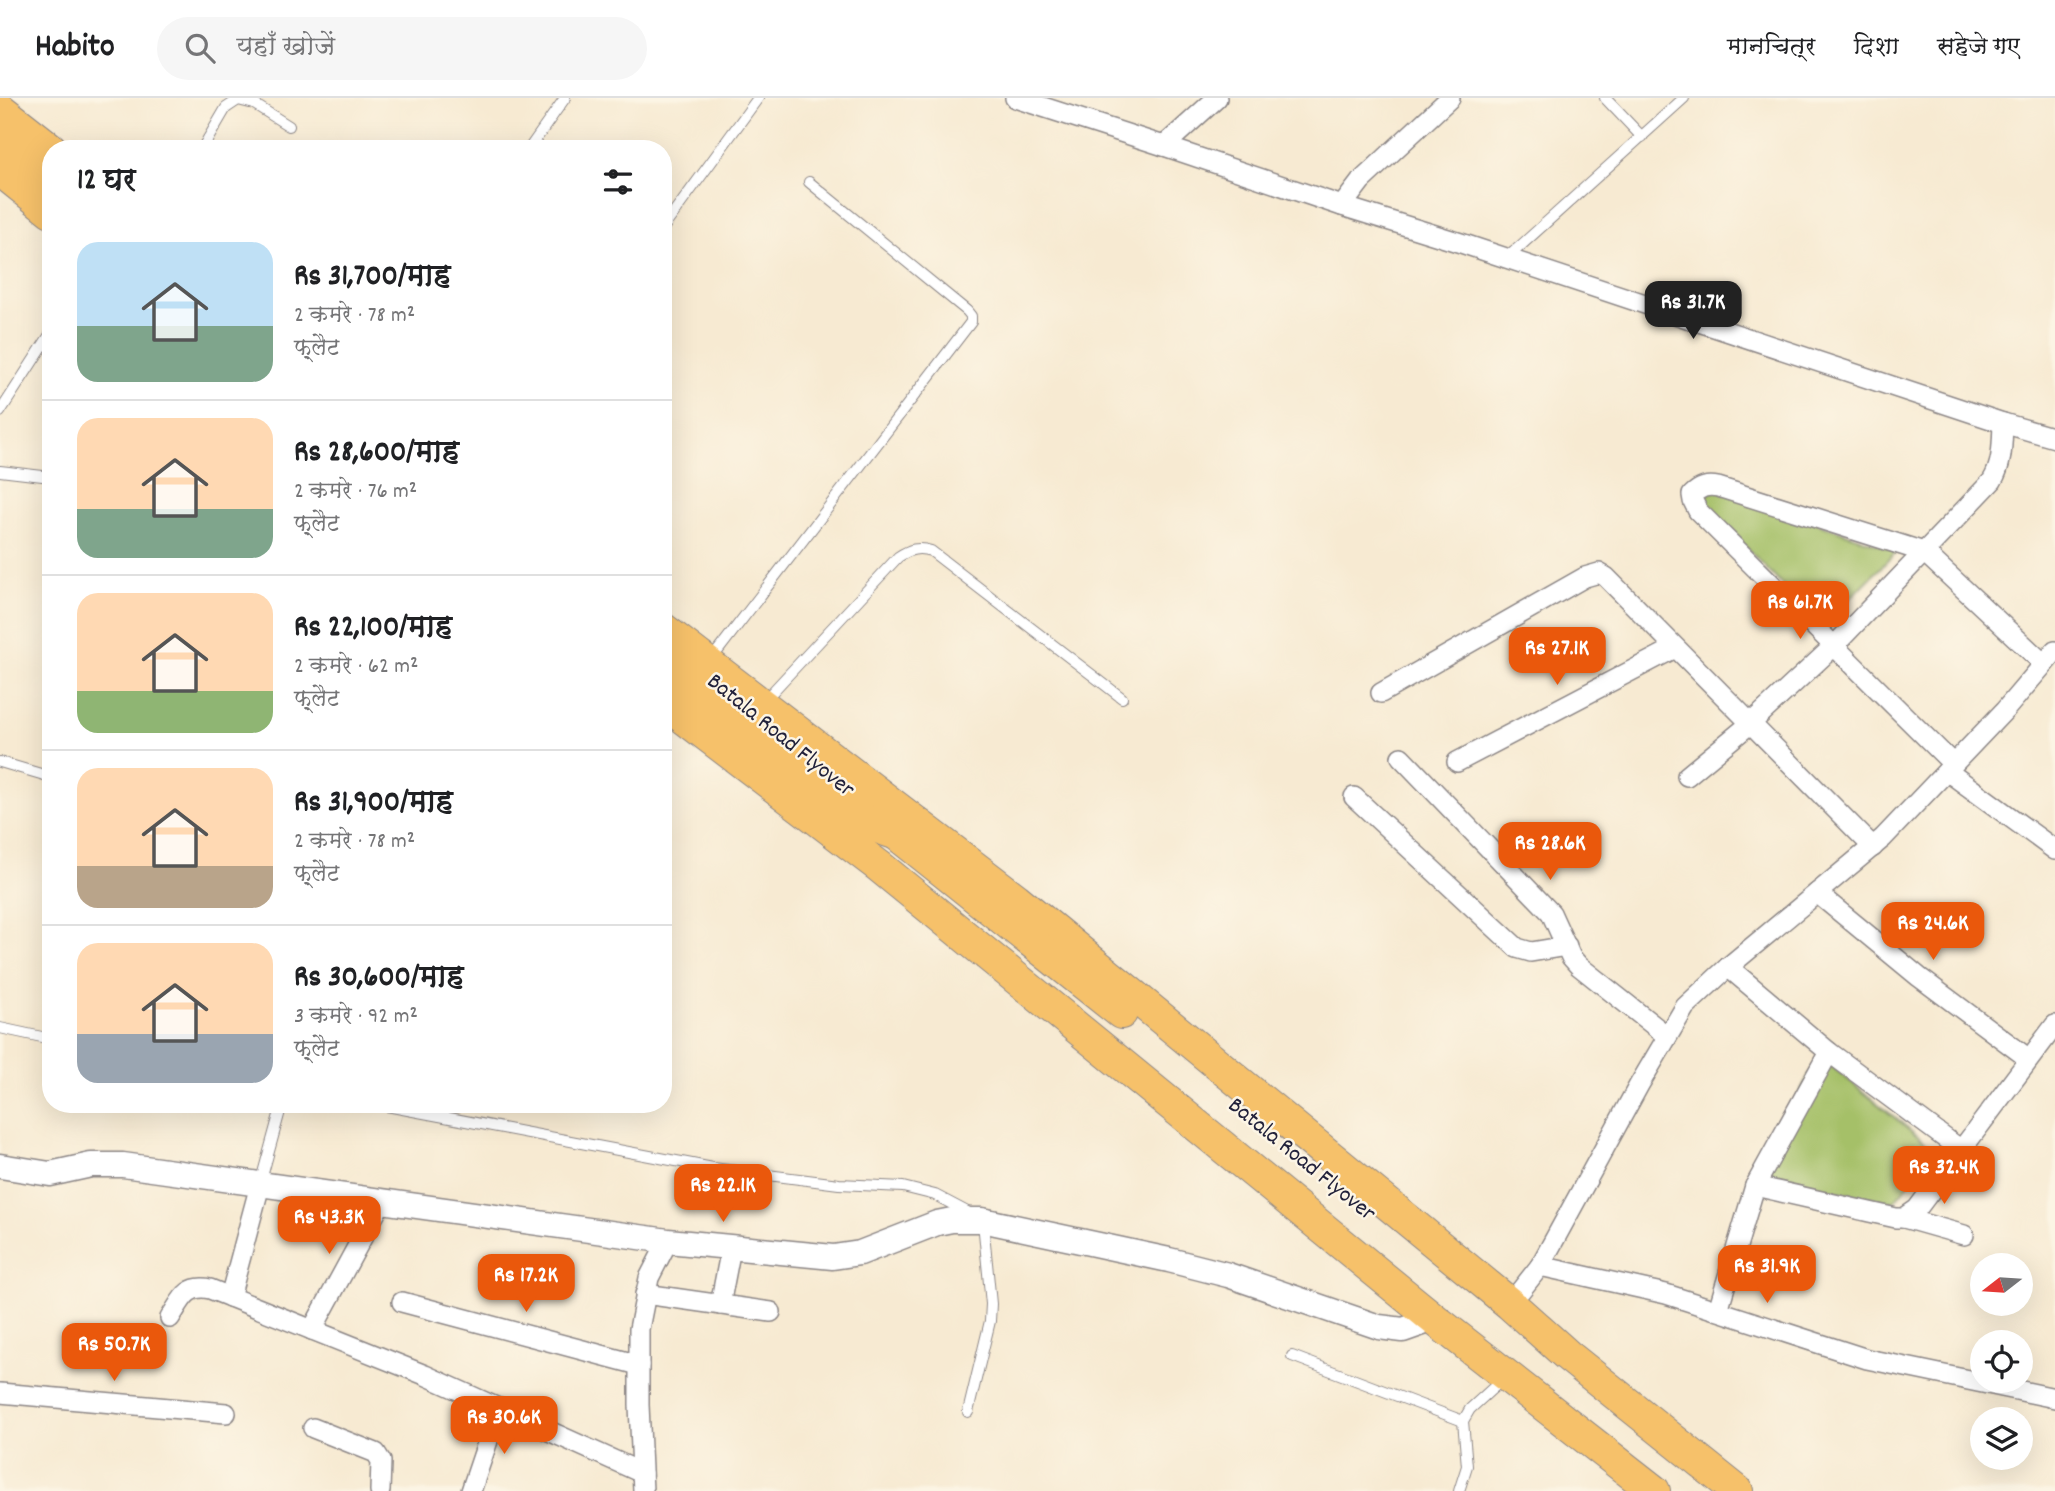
<!DOCTYPE html>
<html lang="hi">
<meta charset="utf-8">
<style>
body{margin:0;font-family:Dekko,"Playpen Sans Deva",sans-serif;background:#f6f6f6;color:#202124;height:100vh;display:flex;flex-direction:column;font-size:26px;white-space:nowrap}
*{box-sizing:border-box;margin:0}
p{font-size:23px;color:#757577}
.icon{flex:none;width:38px;height:38px;fill:none;stroke:currentColor;stroke-width:2;stroke-linecap:round;stroke-linejoin:round}
.map{position:relative;flex:1;overflow:hidden}
.details{position:absolute;left:42px;top:42px;width:630px;height:973px;display:flex;flex-direction:column;background:#fff;border-radius:28px;box-shadow:0 7px 28px #0002}
.details>*{flex:none}
.needle{width:46px;rotate:253deg}
.fabs{position:absolute;left:1970px;top:1155px;display:grid;gap:14px}
.fabs a{display:grid;place-items:center;width:63px;height:63px;border-radius:50%;background:#fff;box-shadow:0 7px 28px #0002;font-size:35px}
.price{position:absolute;translate:-50% -60px;padding:0 16px;border-radius:14px;background:#ea580c;color:#fff;font-size:23px;line-height:46px;filter:drop-shadow(0 2px 4px #0008)}
.price::after{content:'';position:absolute;left:50%;top:42px;width:21px;height:16px;margin-left:-10px;background:inherit;clip-path:polygon(0 0,100% 0,50% 100%)}
.price.on{background:#222;color:#fff}
ul{padding:0;list-style:none}
li{display:flex;align-items:center;gap:21px;height:175px;padding:0 35px}
li+li{border-top:2px solid #e0e0e0}
li span{display:grid;place-items:center;flex:none;width:196px;height:140px;border-radius:21px;color:#555}
li>.icon{margin-inline-start:auto}
span .icon{width:84px;height:84px;fill:#fffc;stroke-width:1}
li b{font-size:30px}
h2{display:flex;justify-content:space-between;align-items:center;height:84px;padding:0 35px;font-size:30px}
header{display:flex;align-items:center;gap:42px;box-sizing:border-box;height:98px;padding:0 35px;background:#fff;border-bottom:2px solid #e0e0e0}
header strong{font-size:33px}
nav{display:flex;gap:38px;margin-inline-start:auto;font-size:24px}
.search{width:490px;height:63px;background:#f6f6f6;display:flex;align-items:center;gap:18px;box-sizing:border-box;padding:0 24px;border-radius:38px;color:#757577;font-size:26px}
.map>svg:first-child{display:block}
</style>
<header>
<strong>Habito</strong>
<div class="search"><svg class="icon" aria-label="search" viewBox="0 0 24 24"><circle cx="10" cy="10" r="6"/><path d="M15 15l6 6"/></svg>यहाँ खोजें</div>
<nav><a>मानचित्र</a><a>दिशा</a><a>सहेजे गए</a></nav>
</header>
<div class="map">
<svg width="2055" height="1393" viewBox="0 0 2055 1393">
<rect width="100%" height="100%" fill="#fcf5e5"/>
<filter id="ink" filterUnits="userSpaceOnUse"><feTurbulence type="fractalNoise" baseFrequency=".0143" numOctaves="2"/><feDisplacementMap in="SourceGraphic" scale="14" xChannelSelector="R" yChannelSelector="G"/><feConvolveMatrix kernelMatrix="1 2 1 2 8 2 1 2 1" color-interpolation-filters="sRGB"/></filter>
<filter id="wash" filterUnits="userSpaceOnUse"><feTurbulence type="fractalNoise" baseFrequency=".00686" numOctaves="4" result="noise"/><feDisplacementMap in="SourceGraphic" scale="28" xChannelSelector="R" yChannelSelector="G"/><feGaussianBlur stdDeviation="1.57" result="paint"/><feColorMatrix in="noise" values="0 0 0 0 0 0 0 0 0 0 0 0 0 0 0 0 0 1.4 0 .05"/><feComposite in="paint" operator="in"/></filter>
<g filter="url(#wash)">
<rect width="100%" height="100%" fill="#f7ead2"/>
<!-- green -->
<g fill="#a5c067" stroke="#647151" stroke-width="2">
<polygon points="1714,389 1897,453 1822,529 1702,403"/>
<polygon points="1819,958 1936,1053 1894,1104 1756,1079"/>
</g>
</g>
<g filter="url(#ink)">
<g fill="none" stroke-linecap="round" stroke-linejoin="round">
<defs>
<g id="service">
<polyline points="1605,0 1642,39"/>
<polyline points="202,51 226,10 238,2 254,6 289,28"/>
<polyline points="529,51 565,0"/>
<polyline points="663,130 758,0"/>
<polyline points="1507,160 1684,0"/>
<polyline points="0,314 51,235"/>
<polyline points="0,373 51,379"/>
<polyline points="710,563 971,224 971,218 967,213 809,84"/>
<path d="M763 604 898 459C910 451 918 449 931 453L1122 600"/>
<polyline points="0,664 51,679"/>
<polyline points="0,930 51,941"/>
<polyline points="376,1006 713,1070 839,1086 903,1089 935,1097 971,1116"/>
<polyline points="260,1086 282,1006"/>
<polyline points="1292,1258 1463,1323"/>
<polyline points="968,1314 990,1223 991,1206 983,1124"/>
<polyline points="1459,1393 1467,1368 1463,1323 1470,1311 1504,1280"/>
</g>
<g id="minor">
<polyline points="1015,0 1164,48 1342,108 1461,145 2003,325 2055,340"/>
<polyline points="1164,48 1217,0"/>
<polyline points="1342,108 1361,83 1450,0"/>
<polyline points="1381,595 1585,479 1599,475 1606,479 1873,749"/>
<polyline points="1401,659 1551,815 1571,859 1579,868 1667,938"/>
<polyline points="1457,664 1675,550"/>
<path d="M1953 666 1698 413 1693 403 1692 397C1700 389 1707 387 1718 389L1924 454 2043 565"/>
<polyline points="1947,673 2055,752"/>
<path d="M1687 678 1750 626 1834 548 1992 383C2003 365 2002 346 2003 325"/>
<polyline points="1354,699 1517,850 1531,854 1567,848"/>
<polyline points="1817,795 1919,879 2029,961"/>
<polyline points="1728,869 1829,954 1961,1052"/>
<polyline points="1755,1088 1896,1120 1904,1120 1917,1111 2055,927"/>
<polyline points="1904,1120 1964,1137"/>
<polyline points="1540,1168 1639,987 1685,909 1728,869 1883,740 2005,612 2055,553"/>
<polyline points="645,1196 771,1214"/>
<polyline points="230,1199 260,1087"/>
<polyline points="402,1204 639,1267"/>
<polyline points="1510,1206 1540,1168 1666,1196 1867,1261 2055,1300"/>
<polyline points="720,1207 731,1150"/>
<polyline points="1718,1212 1755,1088 1829,954"/>
<path d="M170 1220C182 1202 186 1186 210 1191L425 1277 642 1375"/>
<polyline points="312,1232 382,1103"/>
<polyline points="0,1295 226,1315"/>
<polyline points="313,1330 376,1355 381,1363 380,1393"/>
<polyline points="471,1393 499,1310"/>
<polyline points="643,1393 639,1307 639,1231 649,1180 668,1143"/>
</g>
<polyline id="tertiary" points="0,1068 50,1076 91,1067 123,1067 668,1143 833,1159 860,1155 937,1125 952,1122 982,1122 1169,1162 1228,1177 1379,1229 1403,1232 1434,1221"/>
<g id="primary">
<polyline points="0,11 51,51"/>
<polyline points="0,42 51,82"/>
<polyline points="0,72 51,113"/>
<polyline points="663,531 1016,801 1510,1206 1567,1257 1737,1393"/>
<polyline points="663,565 871,727 894,735"/>
<polyline points="663,604 880,769 1434,1221 1654,1393"/>
<polyline points="899,738 1121,915"/>
</g>
</defs>
<!-- service casing -->
<use href="#service" stroke="#8c8686" stroke-width="12"/>
<!-- minor casing -->
<use href="#minor" stroke="#8c8686" stroke-width="22"/>
<!-- tertiary casing -->
<use href="#tertiary" stroke="#8c8686" stroke-width="27"/>
<!-- primary casing -->
<use href="#primary" stroke="#8c8686" stroke-width="34"/>
<!-- service -->
<use href="#service" stroke="#fff" stroke-width="10"/>
<!-- minor -->
<use href="#minor" stroke="#fff" stroke-width="19"/>
<!-- tertiary -->
<use href="#tertiary" stroke="#fff" stroke-width="24"/>
<!-- primary -->
<use href="#primary" stroke="#f6c16b" stroke-width="32"/>
</g>
</g>
<g text-anchor="middle" stroke-width="5" stroke-linejoin="round" paint-order="stroke">
<!-- street labels -->
<g font-size="24" fill="#22223b" stroke="#fcf5e5">
<text transform="translate(782 636) rotate(39)" y="8">Batala Road Flyover</text>
<text transform="translate(1303 1060) rotate(39)" y="8">Batala Road Flyover</text>
</g>
</g>
</svg>
<div class="fabs">
<a><svg class="needle" viewBox="-14 -14 28 28"><path d="M0-13l5 13h-10z" fill="#e53935"/><path d="M0 13l5-13h-10z" fill="#757577"/></svg></a>
<a><svg class="icon" aria-label="locate" viewBox="0 0 24 24"><circle cx="12" cy="12" r="6"/><path d="M12 2v4M12 18v4M2 12h4M18 12h4"/></svg></a>
<a><svg class="icon" aria-label="layers" viewBox="0 0 24 24"><path d="M12 4l9 5-9 5-9-5zM3 14l9 5 9-5"/></svg></a>
</div>
<b class="price on" style="left:1693px;top:243px">Rs 31.7K</b>
<b class="price" style="left:1800px;top:543px">Rs 61.7K</b>
<b class="price" style="left:1557px;top:589px">Rs 27.1K</b>
<b class="price" style="left:1550px;top:784px">Rs 28.6K</b>
<b class="price" style="left:1933px;top:864px">Rs 24.6K</b>
<b class="price" style="left:1944px;top:1108px">Rs 32.4K</b>
<b class="price" style="left:723px;top:1126px">Rs 22.1K</b>
<b class="price" style="left:329px;top:1158px">Rs 43.3K</b>
<b class="price" style="left:1767px;top:1207px">Rs 31.9K</b>
<b class="price" style="left:526px;top:1216px">Rs 17.2K</b>
<b class="price" style="left:114px;top:1285px">Rs 50.7K</b>
<b class="price" style="left:504px;top:1358px">Rs 30.6K</b>
<section class="details">
<h2>12 घर<svg class="icon" aria-label="filters" viewBox="0 0 24 24"><path d="M4 7h16M4 17h16"/><circle cx="9" cy="7" r="2"/><circle cx="15" cy="17" r="2"/></svg></h2>
<ul>
<li><span style="background:linear-gradient(#bfe0f5 60%,#7fa58c 0)"><svg class="icon" aria-label="home" viewBox="0 0 24 24"><path d="M3 11l9-7 9 7M6 9v11h12V9"/></svg></span><div><b>Rs 31,700/माह</b><p>2 कमरे · 78 m²</p><p>फ़्लैट</p></div></li>
<li><span style="background:linear-gradient(#ffd9b3 65%,#7fa58c 0)"><svg class="icon" aria-label="home" viewBox="0 0 24 24"><path d="M3 11l9-7 9 7M6 9v11h12V9"/></svg></span><div><b>Rs 28,600/माह</b><p>2 कमरे · 76 m²</p><p>फ़्लैट</p></div></li>
<li><span style="background:linear-gradient(#ffd9b3 70%,#8fb573 0)"><svg class="icon" aria-label="home" viewBox="0 0 24 24"><path d="M3 11l9-7 9 7M6 9v11h12V9"/></svg></span><div><b>Rs 22,100/माह</b><p>2 कमरे · 62 m²</p><p>फ़्लैट</p></div></li>
<li><span style="background:linear-gradient(#ffd9b3 70%,#b9a48a 0)"><svg class="icon" aria-label="home" viewBox="0 0 24 24"><path d="M3 11l9-7 9 7M6 9v11h12V9"/></svg></span><div><b>Rs 31,900/माह</b><p>2 कमरे · 78 m²</p><p>फ़्लैट</p></div></li>
<li><span style="background:linear-gradient(#ffd9b3 65%,#9aa5b1 0)"><svg class="icon" aria-label="home" viewBox="0 0 24 24"><path d="M3 11l9-7 9 7M6 9v11h12V9"/></svg></span><div><b>Rs 30,600/माह</b><p>3 कमरे · 92 m²</p><p>फ़्लैट</p></div></li>
</ul>
</section>
</div>
